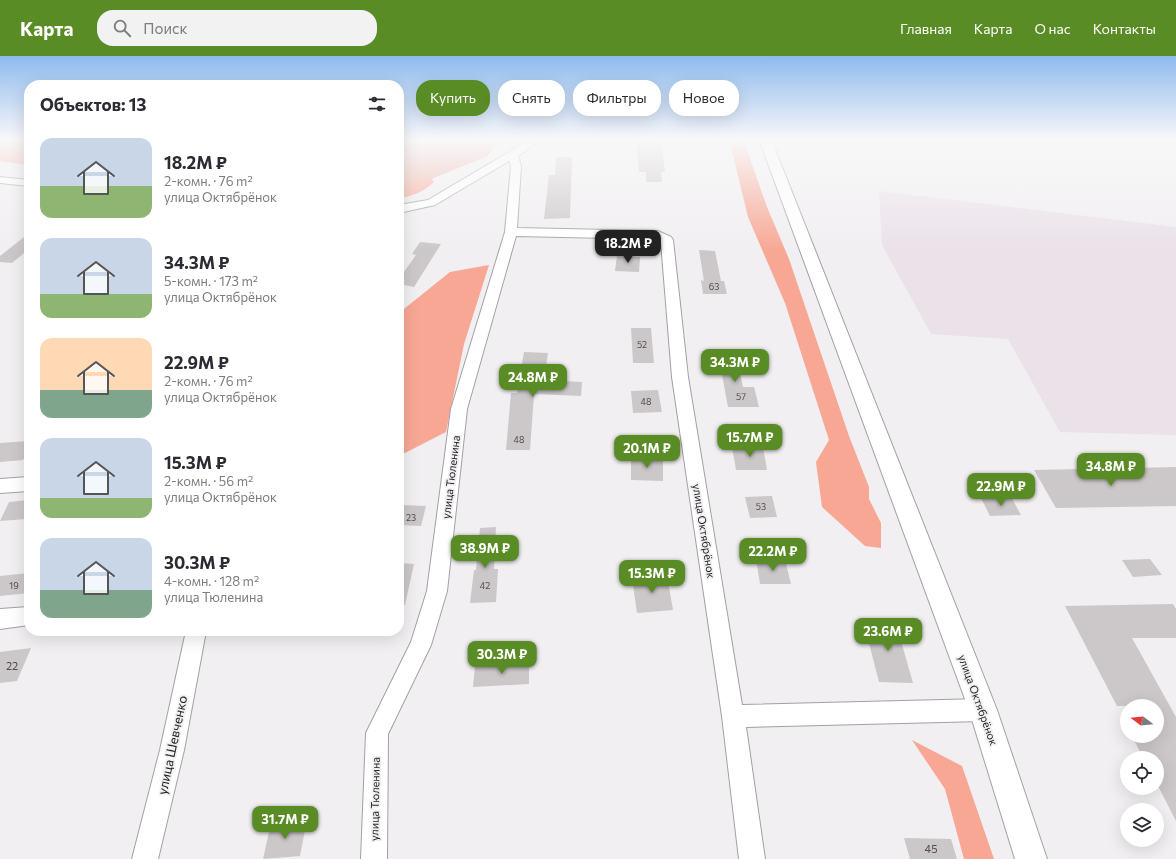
<!DOCTYPE html>
<html lang="ru">
<meta charset="utf-8">
<style>
body{margin:0;font-family:Commissioner,sans-serif;background:#f2f2f3;color:#2b2b33;height:100vh;display:flex;flex-direction:column;font-size:15px;white-space:nowrap}
*{box-sizing:border-box;margin:0}
p{font-size:13px;color:#7c7c81}
.icon{flex:none;width:22px;height:22px;fill:none;stroke:currentColor;stroke-width:2;stroke-linecap:round;stroke-linejoin:round}
.map{position:relative;flex:1;overflow:hidden}
.side{position:absolute;left:24px;top:24px;width:380px;height:556px;display:flex;flex-direction:column;background:#fff;border-radius:16px;box-shadow:0 4px 16px #0002}
.side>*{flex:none}
.top-card{position:absolute;left:416px;top:24px;width:380px;height:36px;display:flex;gap:8px}
.needle{width:26px;rotate:286deg}
.buttons{position:absolute;left:1120px;top:643px;display:grid;gap:8px}
.buttons a{display:grid;place-items:center;width:44px;height:44px;border-radius:50%;background:#fff;box-shadow:0 4px 16px #0002;font-size:20px}
.price{position:absolute;translate:-50% -34px;padding:0 9px;border-radius:8px;background:#598c24;color:#fff;font-size:13px;line-height:26px;filter:drop-shadow(0 1px 2px #0008)}
.price::after{content:'';position:absolute;left:50%;top:24px;width:12px;height:9px;margin-left:-6px;background:inherit;clip-path:polygon(0 0,100% 0,50% 100%)}
.price.on{background:#222;color:#fff}
ul{padding:0;list-style:none}
li{display:flex;align-items:center;gap:12px;height:100px;padding:0 16px}
li span{display:grid;place-items:center;flex:none;width:112px;height:80px;border-radius:12px;color:#555}
li>.icon{margin-inline-start:auto}
span .icon{width:48px;height:48px;fill:#fffc;stroke-width:1}
li b{font-size:17px}
h2{display:flex;justify-content:space-between;align-items:center;height:48px;padding:0 16px;font-size:17px}
.chip{padding:0 14px;border-radius:16px;background:#fff;box-shadow:0 4px 16px #0002;font-size:14px;line-height:36px}
.chip.on{background:#598c24;color:#fff}
header{display:flex;align-items:center;gap:24px;box-sizing:border-box;height:56px;padding:0 20px;background:#598c24;color:#fff}
header strong{font-size:19px}
nav{display:flex;gap:22px;margin-inline-start:auto;font-size:14px}
.search{width:280px;height:36px;background:#f2f2f3;display:flex;align-items:center;gap:10px;box-sizing:border-box;padding:0 14px;border-radius:16px;color:#7c7c81;font-size:15px}
.map>svg:first-child{display:block}
</style>
<header>
<strong>Карта</strong>
<div class="search"><svg class="icon" aria-label="search" viewBox="0 0 24 24"><circle cx="10" cy="10" r="6"/><path d="M15 15l6 6"/></svg>Поиск</div>
<nav><a>Главная</a><a>Карта</a><a>О нас</a><a>Контакты</a></nav>
</header>
<div class="map">
<svg width="1176" height="803" viewBox="0 0 1176 803">
<rect width="100%" height="100%" fill="#f1eff1"/>
<!-- built -->
<polygon fill="#eae1e9" points="879,135 1176,171 1176,379 1060,376 1008,283 931,278 882,189"/>
<!-- green -->
<polygon fill="#e9afa1" points="399,83 499,83 488,100 399,136"/>
<!-- forest -->
<g fill="#f7a794">
<polygon points="0,83 29,83 29,109 0,105"/>
<polygon points="729,83 743,83 767,151 789,203 849,380 869,431 869,443 881,467 881,492 865,490 822,451 816,406 829,384 785,247 748,161"/>
<path d="M421 123H432L434 126C425 135 411 141 399 142V127L408 126Z"/>
<polygon points="489,209 464,288 446,376 399,400 399,257 450,216"/>
<polygon points="912,684 962,710 994,803 964,803 945,733"/>
</g>
<!-- building -->
<g fill="#ccc8c9">
<polygon points="636,83 661,83 665,116 661,116 662,126 646,126 646,116 639,116"/>
<polygon points="556,101 572,101 570,162 544,163 549,119 555,119"/>
<polygon points="29,177 29,193 12,207 0,206 0,200"/>
<polygon points="420,186 441,188 414,231 399,228 399,223 416,199 412,198"/>
<polygon points="699,194 715,195 721,225 724,225 727,238 703,238 701,224 704,225"/>
<polygon points="617,200 640,201 639,216 615,215"/>
<polygon points="631,272 651,272 654,307 633,307"/>
<polygon points="524,296 548,297 544,324 582,326 581,340 534,338 530,394 506,394 511,337 517,337"/>
<polygon points="715,298 736,298 743,331 754,331 759,351 728,351 721,313 718,313"/>
<polygon points="658,334 662,356 633,357 631,335"/>
<polygon points="29,385 29,394 23,404 0,406 0,387"/>
<polygon points="732,391 763,391 767,414 736,414"/>
<polygon points="631,401 663,402 663,425 631,424"/>
<polygon points="1176,411 1176,450 1056,452 1034,414"/>
<polygon points="772,440 777,461 750,462 745,441"/>
<polygon points="1011,441 1021,459 990,460 981,442"/>
<polygon points="29,444 29,457 26,463 0,465 9,446"/>
<polygon points="401,449 426,450 421,470 399,469 399,455"/>
<polygon points="496,471 494,513 498,513 496,546 470,547 474,514 476,514 480,472"/>
<polygon points="756,503 785,503 791,528 760,528"/>
<polygon points="1150,503 1162,519 1133,521 1122,504"/>
<polygon points="399,507 414,508 405,549 399,548"/>
<polygon points="29,517 29,537 0,540 0,520"/>
<polygon points="667,519 673,554 637,557 632,522"/>
<polygon points="1173,548 1176,553 1176,582 1132,582 1176,661 1176,765 1157,728 1157,702 1143,702 1132,680 1157,680 1157,650 1117,650 1065,550"/>
<polygon points="863,564 895,564 913,627 879,626"/>
<polygon points="31,592 17,625 0,627 0,596"/>
<polygon points="529,606 529,628 473,631 475,609"/>
<polygon points="307,764 300,800 263,803 271,767"/>
<polygon points="904,782 951,783 957,803 910,803"/>
</g>
<g fill="none" stroke-linecap="round" stroke-linejoin="round">
<defs>
<g id="minor">
<polygon points="531,83 543,83 518,100 521,110 517,172 658,175 671,181 673,184 688,321 742,649 983,643 991,646 994,654 991,662 983,665 746,671 765,803 739,803 722,660 672,321 661,186 655,183 516,180 467,353 447,535 431,589 388,678 387,803 361,803 366,677 411,586 427,535 451,353 505,176 511,110 509,105 435,149 399,157 399,149 428,144"/>
<polygon points="0,121 29,124 29,130 0,127"/>
<polygon points="29,421 29,435 0,437 0,423"/>
<polygon points="29,551 29,569 0,573 0,553"/>
<polygon points="186,575 206,575 184,694 158,803 132,803 160,694"/>
</g>
<polygon id="tertiary" points="759,83 771,83 997,654 1047,803 1015,803 969,654"/>
</defs>
<!-- minor casing -->
<use href="#minor" stroke="#a3a0a3" stroke-width="2"/>
<!-- tertiary casing -->
<use href="#tertiary" stroke="#a3a0a3" stroke-width="2"/>
<!-- minor -->
<use href="#minor" fill="#fff" fill-rule="evenodd"/>
<!-- tertiary -->
<use href="#tertiary" fill="#fff" fill-rule="evenodd"/>
</g>
<!-- sky -->
<linearGradient id="sky" x2="0" y2="1"><stop stop-color="#8ebaee"/><stop offset="0.43" stop-color="#f9f8f9"/><stop offset="1" stop-color="#f9f8f9" stop-opacity="0"/></linearGradient>
<rect width="1176" height="195" fill="url(#sky)"/>
<g text-anchor="middle" stroke-width="3.5" stroke-linejoin="round" paint-order="stroke">
<!-- number labels -->
<g font-size="9" fill="#4e4c4d">
<text x="714" y="234">63</text>
<text x="642" y="292">52</text>
<text x="741" y="344">57</text>
<text x="646" y="349">48</text>
<text x="519" y="387">48</text>
<text x="761" y="454">53</text>
<text x="411" y="465">23</text>
<text x="14" y="533">19</text>
<text x="485" y="533">42</text>
</g>
<!-- street labels -->
<g font-size="11" fill="#242324" stroke="#f1eff1">
<text transform="translate(451 421) rotate(-83)" y="4">улица Тюленина</text>
<text transform="translate(704 475) rotate(81)" y="4">улица Октябрёнок</text>
<text transform="translate(978 644) rotate(70)" y="4">улица Октябрёнок</text>
<text transform="translate(375 743) rotate(-89)" y="4">улица Тюленина</text>
</g>
<!-- near-number labels -->
<g font-size="11" fill="#4e4c4d">
<text x="12" y="614">22</text>
<text x="931" y="797">45</text>
</g>
<!-- near-street labels -->
<g font-size="13" fill="#242324" stroke="#f1eff1">
<text transform="translate(172 689) rotate(-78)" y="5">улица Шевченко</text>
</g>
</g>
</svg>
<div class="buttons">
<a><svg class="needle" viewBox="-14 -14 28 28"><path d="M0-13l5 13h-10z" fill="#e53935"/><path d="M0 13l5-13h-10z" fill="#7c7c81"/></svg></a>
<a><svg class="icon" aria-label="locate" viewBox="0 0 24 24"><circle cx="12" cy="12" r="6"/><path d="M12 2v4M12 18v4M2 12h4M18 12h4"/></svg></a>
<a><svg class="icon" aria-label="layers" viewBox="0 0 24 24"><path d="M12 4l9 5-9 5-9-5zM3 14l9 5 9-5"/></svg></a>
</div>
<b class="price on" style="left:628px;top:208px">18.2M ₽</b>
<b class="price" style="left:735px;top:327px">34.3M ₽</b>
<b class="price" style="left:533px;top:342px">24.8M ₽</b>
<b class="price" style="left:750px;top:402px">15.7M ₽</b>
<b class="price" style="left:647px;top:413px">20.1M ₽</b>
<b class="price" style="left:1111px;top:431px">34.8M ₽</b>
<b class="price" style="left:1001px;top:451px">22.9M ₽</b>
<b class="price" style="left:485px;top:513px">38.9M ₽</b>
<b class="price" style="left:773px;top:516px">22.2M ₽</b>
<b class="price" style="left:652px;top:538px">15.3M ₽</b>
<b class="price" style="left:888px;top:596px">23.6M ₽</b>
<b class="price" style="left:502px;top:619px">30.3M ₽</b>
<b class="price" style="left:285px;top:784px">31.7M ₽</b>
<div class="top-card">
<a class="chip on">Купить</a>
<a class="chip">Снять</a>
<a class="chip">Фильтры</a>
<a class="chip">Новое</a>
</div>
<section class="side">
<h2>Объектов: 13<svg class="icon" aria-label="filters" viewBox="0 0 24 24"><path d="M4 7h16M4 17h16"/><circle cx="9" cy="7" r="2"/><circle cx="15" cy="17" r="2"/></svg></h2>
<ul>
<li><span style="background:linear-gradient(#c9d6e8 60%,#8fb573 0)"><svg class="icon" aria-label="home" viewBox="0 0 24 24"><path d="M3 11l9-7 9 7M6 9v11h12V9"/></svg></span><div><b>18.2M ₽</b><p>2-комн. · 76 m²</p><p>улица Октябрёнок</p></div></li>
<li><span style="background:linear-gradient(#c9d6e8 70%,#8fb573 0)"><svg class="icon" aria-label="home" viewBox="0 0 24 24"><path d="M3 11l9-7 9 7M6 9v11h12V9"/></svg></span><div><b>34.3M ₽</b><p>5-комн. · 173 m²</p><p>улица Октябрёнок</p></div></li>
<li><span style="background:linear-gradient(#ffd9b3 65%,#7fa58c 0)"><svg class="icon" aria-label="home" viewBox="0 0 24 24"><path d="M3 11l9-7 9 7M6 9v11h12V9"/></svg></span><div><b>22.9M ₽</b><p>2-комн. · 76 m²</p><p>улица Октябрёнок</p></div></li>
<li><span style="background:linear-gradient(#c9d6e8 75%,#8fb573 0)"><svg class="icon" aria-label="home" viewBox="0 0 24 24"><path d="M3 11l9-7 9 7M6 9v11h12V9"/></svg></span><div><b>15.3M ₽</b><p>2-комн. · 56 m²</p><p>улица Октябрёнок</p></div></li>
<li><span style="background:linear-gradient(#c9d6e8 65%,#7fa58c 0)"><svg class="icon" aria-label="home" viewBox="0 0 24 24"><path d="M3 11l9-7 9 7M6 9v11h12V9"/></svg></span><div><b>30.3M ₽</b><p>4-комн. · 128 m²</p><p>улица Тюленина</p></div></li>
</ul>
</section>
</div>
